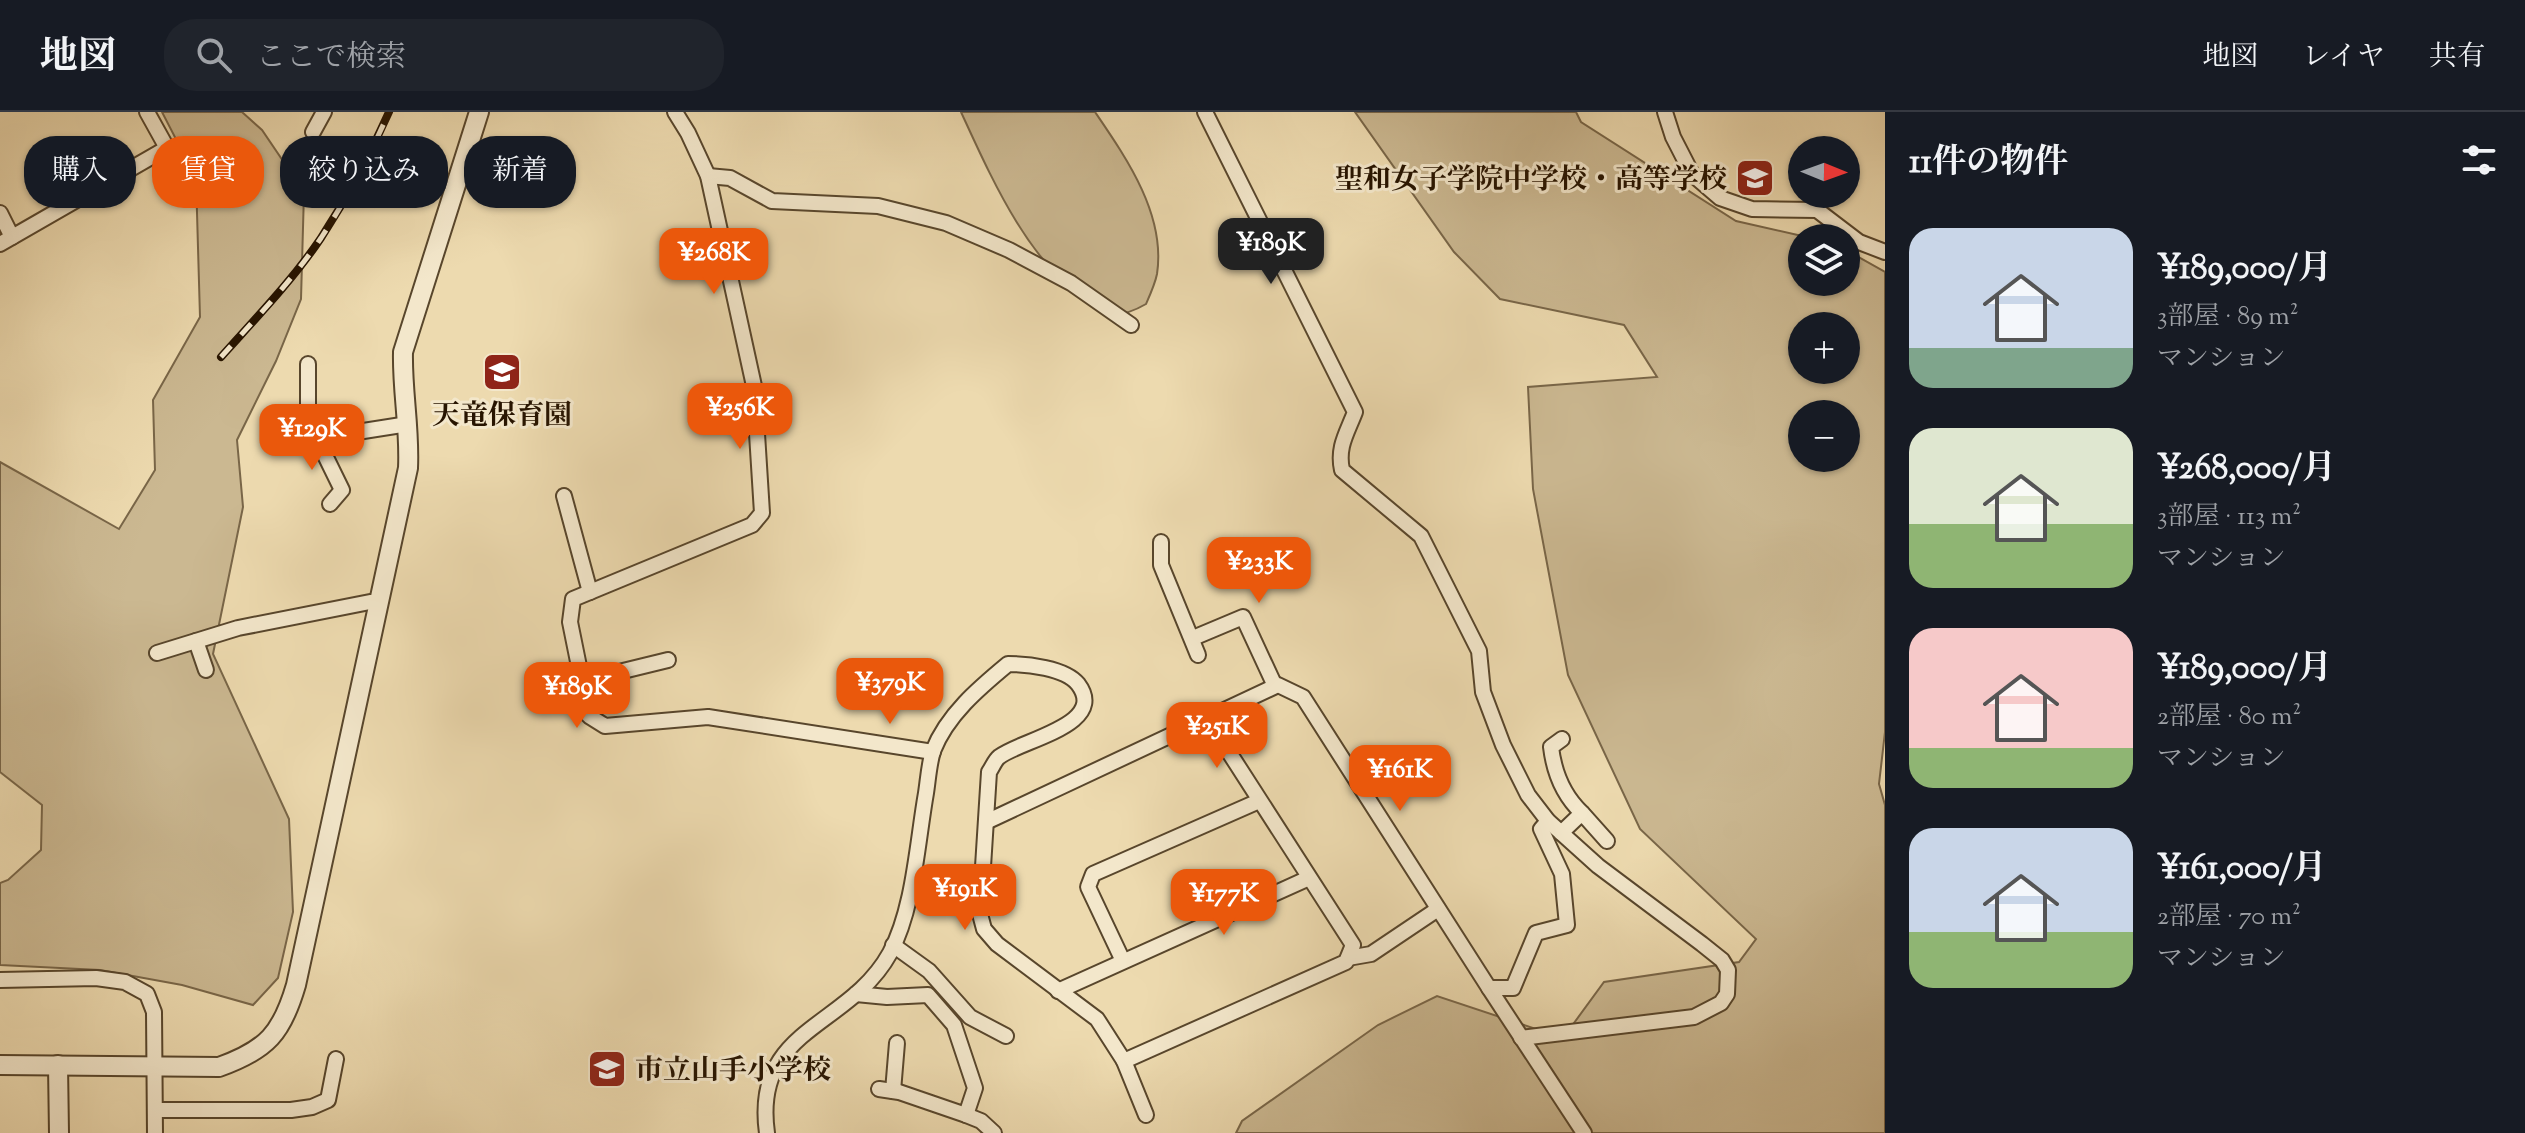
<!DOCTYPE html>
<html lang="ja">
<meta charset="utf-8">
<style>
body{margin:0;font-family:"Sorts Mill Goudy","Noto Serif JP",serif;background:#20242c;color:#f1f3f6;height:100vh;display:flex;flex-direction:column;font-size:30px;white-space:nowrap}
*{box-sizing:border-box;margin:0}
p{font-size:26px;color:#9ea1a6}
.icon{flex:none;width:44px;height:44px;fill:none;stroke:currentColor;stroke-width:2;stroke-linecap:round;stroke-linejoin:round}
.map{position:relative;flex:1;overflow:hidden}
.drawer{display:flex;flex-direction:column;background:#171b24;width:640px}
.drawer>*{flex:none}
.hud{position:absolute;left:24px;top:24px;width:760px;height:72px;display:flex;gap:16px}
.needle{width:52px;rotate:91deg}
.fabs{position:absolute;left:1788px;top:24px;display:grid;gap:16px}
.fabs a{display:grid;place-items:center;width:72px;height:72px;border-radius:50%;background:#171b24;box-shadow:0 2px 6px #0004;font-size:40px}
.price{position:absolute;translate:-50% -68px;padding:0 18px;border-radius:16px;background:#ea580c;color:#fff;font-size:26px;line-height:52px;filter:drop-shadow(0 2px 4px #0008)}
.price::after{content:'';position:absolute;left:50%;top:48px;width:24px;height:18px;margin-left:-12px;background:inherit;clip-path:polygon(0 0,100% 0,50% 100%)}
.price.current{background:#222;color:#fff}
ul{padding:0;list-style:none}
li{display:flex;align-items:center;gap:24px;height:200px;padding:0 24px}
li span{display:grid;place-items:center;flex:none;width:224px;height:160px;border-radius:24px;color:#555}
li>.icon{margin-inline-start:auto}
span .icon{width:96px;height:96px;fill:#fffc;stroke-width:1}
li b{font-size:34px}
h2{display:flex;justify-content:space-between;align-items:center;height:96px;padding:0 24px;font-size:34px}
.chip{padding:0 28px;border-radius:32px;background:#171b24;box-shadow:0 2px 6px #0004;font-size:28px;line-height:72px}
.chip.current{background:#ea580c;color:#fff}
header{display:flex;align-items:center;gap:48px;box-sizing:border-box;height:112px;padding:0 40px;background:#171b24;border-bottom:2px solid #363941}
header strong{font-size:38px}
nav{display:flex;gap:44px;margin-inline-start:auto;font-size:28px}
.search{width:560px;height:72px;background:#20242c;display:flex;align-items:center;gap:20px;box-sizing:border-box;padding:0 28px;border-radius:32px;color:#9ea1a6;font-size:30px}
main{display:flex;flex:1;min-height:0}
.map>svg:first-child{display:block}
</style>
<header>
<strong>地図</strong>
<div class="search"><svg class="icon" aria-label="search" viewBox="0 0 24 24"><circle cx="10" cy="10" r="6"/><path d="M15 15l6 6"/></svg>ここで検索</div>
<nav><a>地図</a><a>レイヤ</a><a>共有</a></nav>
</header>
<main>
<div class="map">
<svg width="1885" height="1021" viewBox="0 0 1885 1021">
<rect width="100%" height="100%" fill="#eddaaf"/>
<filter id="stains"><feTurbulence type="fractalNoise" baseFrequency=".0025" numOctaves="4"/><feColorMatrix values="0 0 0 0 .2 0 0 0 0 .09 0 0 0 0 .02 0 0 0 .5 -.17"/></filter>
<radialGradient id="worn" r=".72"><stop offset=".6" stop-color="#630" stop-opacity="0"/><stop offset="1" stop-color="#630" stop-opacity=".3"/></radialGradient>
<!-- green -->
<g fill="#cbb891" stroke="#796648" stroke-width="2" fill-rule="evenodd">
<polygon points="162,0 242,0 262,18 304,80 301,187 276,249 237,328 243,395 213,542 289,707 293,800 278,866 253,893 182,873 100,858 0,853 0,771 8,768 41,738 42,693 0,660 0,350 119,417 155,358 153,288 200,205 196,66"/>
<path d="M961 0H1095C1127 47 1166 103 1157 162 1155 172 1150 183 1146 192 1134 199 1120 205 1106 201 1101 199 1095 194 1090 191 1028 151 991 65 961 0Z"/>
<path d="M1355 0H1576L1581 10 1736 109 1811 126H1802V170H1846V138L1885 160V620L1879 672 1885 693V1021H1236L1242 1009 1378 913 1437 884 1563 926 1604 870 1739 850 1756 827 1640 717 1568 563 1533 377 1528 275 1657 265 1624 213 1500 187 1454 140ZM1802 214H1846V258H1802ZM1802 302H1846V346H1802Z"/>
</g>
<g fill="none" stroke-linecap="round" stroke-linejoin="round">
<defs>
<g id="minor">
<polyline points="675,0 688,21 708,64 754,274 762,401 752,413 573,487 570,510 589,604 605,614 708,605 933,640"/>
<path d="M1205 0 1355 300C1347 321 1337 335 1342 358L1421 424 1479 539 1483 580 1503 633 1528 683 1548 709 1598 754 1702 832 1722 848 1728 858 1727 882 1721 891 1694 905 1521 926"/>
<polyline points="1665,0 1673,25 1692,62 1720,86 1752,97 1817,98 1859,130 1885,140"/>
<polyline points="313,20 324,0"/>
<polyline points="708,64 730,66 772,89 878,94 946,111 1009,138 1071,171 1131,213"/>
<polyline points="0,101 12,125"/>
<polyline points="0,132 167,36 147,0"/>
<polyline points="308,252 308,335 357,320 408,312"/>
<polyline points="319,331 342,378 330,392"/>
<polyline points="564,384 590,480"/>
<polyline points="1161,430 1161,453 1198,543"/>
<polyline points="1193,526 1243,505 1275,574"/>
<polyline points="196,529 206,558"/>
<polyline points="157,541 238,516 370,490 379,490"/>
<polyline points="582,569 668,548"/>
<path d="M1562 627 1551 635C1554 660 1564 684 1582 701"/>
<polyline points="986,710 1278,573 1303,585 1489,876 1513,876 1536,821 1567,813 1562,762 1541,717 1548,709"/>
<polyline points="1561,721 1582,701 1607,729"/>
<polyline points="893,833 929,859 970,905 1006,924"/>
<polyline points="1348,846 1371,842 1438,797"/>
<polyline points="1123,849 1088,775 1093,762 1259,689"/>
<polyline points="0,868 96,866 125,870 147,882 154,900 155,1021"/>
<polyline points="1489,876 1584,1021"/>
<polyline points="1058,879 1309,766"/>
<polyline points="856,882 887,885 928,883 954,913 975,976 966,1003 899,980 879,977"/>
<polyline points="1124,949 1146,1003"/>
<polyline points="893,979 897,931"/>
<polyline points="155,998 291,998 312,995 328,988 336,947"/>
<polyline points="966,1003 981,1009 994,1021"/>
<path d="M767 1021C752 915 848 917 890 841 914 796 917 732 926 681 928 668 929 652 933 639 947 603 979 576 1008 552 1027 552 1065 556 1078 572 1109 613 1020 628 999 645 995 648 992 656 989 660L980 802 984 817 997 832 1097 907 1124 949 1346 850 1353 833 1207 606"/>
</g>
<g id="tertiary">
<path d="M0 953 219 955C267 938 282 921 296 873L408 356C410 316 402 279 403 240L479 0"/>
<polyline points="58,953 59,1021"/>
</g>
</defs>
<!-- minor casing -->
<use href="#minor" stroke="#58462c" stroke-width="18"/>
<!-- tertiary casing -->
<use href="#tertiary" stroke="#58462c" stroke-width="22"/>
<!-- minor -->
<use href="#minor" stroke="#f3e7cb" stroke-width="14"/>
<!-- tertiary -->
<use href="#tertiary" stroke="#f3e7cb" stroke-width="18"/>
<defs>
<path id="rail" d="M221 245C255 207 292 169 321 126 347 86 370 43 389 0"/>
</defs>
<!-- rail casing -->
<use href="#rail" stroke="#271400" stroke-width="8"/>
<!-- rail -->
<use href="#rail" stroke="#f3e7cb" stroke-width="5" stroke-dasharray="15" stroke-linecap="butt"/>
</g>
<!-- icons -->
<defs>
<symbol id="school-square" viewBox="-11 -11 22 22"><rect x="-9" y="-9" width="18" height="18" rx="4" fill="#8f2418" stroke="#f3e7cb"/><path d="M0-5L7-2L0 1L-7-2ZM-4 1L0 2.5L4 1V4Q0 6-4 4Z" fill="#fff"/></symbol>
</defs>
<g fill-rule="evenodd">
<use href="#school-square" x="1733" y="44" width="44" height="44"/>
<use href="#school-square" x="480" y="238" width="44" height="44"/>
<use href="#school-square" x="585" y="935" width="44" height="44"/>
</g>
<g text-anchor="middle" stroke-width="6" stroke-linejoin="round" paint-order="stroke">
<!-- poi labels -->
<g font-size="28" font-weight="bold" fill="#271400" stroke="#f3e7cb" text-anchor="end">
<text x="1727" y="76">聖和女子学院中学校・高等学校</text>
<text x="502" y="312" text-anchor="middle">天竜保育園</text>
<text x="635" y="967" text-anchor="start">市立山手小学校</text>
</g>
</g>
<rect width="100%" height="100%" filter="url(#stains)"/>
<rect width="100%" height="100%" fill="url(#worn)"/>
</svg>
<div class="fabs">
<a><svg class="needle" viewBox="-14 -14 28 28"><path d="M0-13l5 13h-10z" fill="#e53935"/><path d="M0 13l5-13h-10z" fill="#9ea1a6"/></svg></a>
<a><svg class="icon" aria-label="layers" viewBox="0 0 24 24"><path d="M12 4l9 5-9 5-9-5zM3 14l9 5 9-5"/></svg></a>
<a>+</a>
<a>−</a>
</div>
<b class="price current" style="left:1271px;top:174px">¥189K</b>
<b class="price" style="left:714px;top:184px">¥268K</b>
<b class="price" style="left:740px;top:339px">¥256K</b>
<b class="price" style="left:312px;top:360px">¥129K</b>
<b class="price" style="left:1259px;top:493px">¥233K</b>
<b class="price" style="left:890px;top:614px">¥379K</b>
<b class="price" style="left:577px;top:618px">¥189K</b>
<b class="price" style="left:1217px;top:658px">¥251K</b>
<b class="price" style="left:1400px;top:701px">¥161K</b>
<b class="price" style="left:965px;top:820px">¥191K</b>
<b class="price" style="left:1224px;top:825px">¥177K</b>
<div class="hud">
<a class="chip">購入</a>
<a class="chip current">賃貸</a>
<a class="chip">絞り込み</a>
<a class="chip">新着</a>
</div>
</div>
<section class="drawer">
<h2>11件の物件<svg class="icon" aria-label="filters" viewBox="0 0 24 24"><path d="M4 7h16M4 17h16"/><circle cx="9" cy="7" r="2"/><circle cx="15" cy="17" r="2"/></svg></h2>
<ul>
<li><span style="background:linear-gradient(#c9d6e8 75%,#7fa58c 0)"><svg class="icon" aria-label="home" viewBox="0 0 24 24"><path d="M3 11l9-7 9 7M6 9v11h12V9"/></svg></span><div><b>¥189,000/月</b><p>3部屋 · 89 m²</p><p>マンション</p></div></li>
<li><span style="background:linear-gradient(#dfe7d0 60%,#8fb573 0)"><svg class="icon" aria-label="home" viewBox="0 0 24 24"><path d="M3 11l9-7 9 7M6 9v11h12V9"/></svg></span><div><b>¥268,000/月</b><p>3部屋 · 113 m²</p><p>マンション</p></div></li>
<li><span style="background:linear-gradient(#f6c9c9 75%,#8fb573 0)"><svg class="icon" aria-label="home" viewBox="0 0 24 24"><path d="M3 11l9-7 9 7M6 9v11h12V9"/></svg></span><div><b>¥189,000/月</b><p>2部屋 · 80 m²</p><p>マンション</p></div></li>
<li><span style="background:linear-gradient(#c9d6e8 65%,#8fb573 0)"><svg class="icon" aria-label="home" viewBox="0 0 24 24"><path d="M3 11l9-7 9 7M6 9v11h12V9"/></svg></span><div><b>¥161,000/月</b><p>2部屋 · 70 m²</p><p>マンション</p></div></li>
</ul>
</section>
</main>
